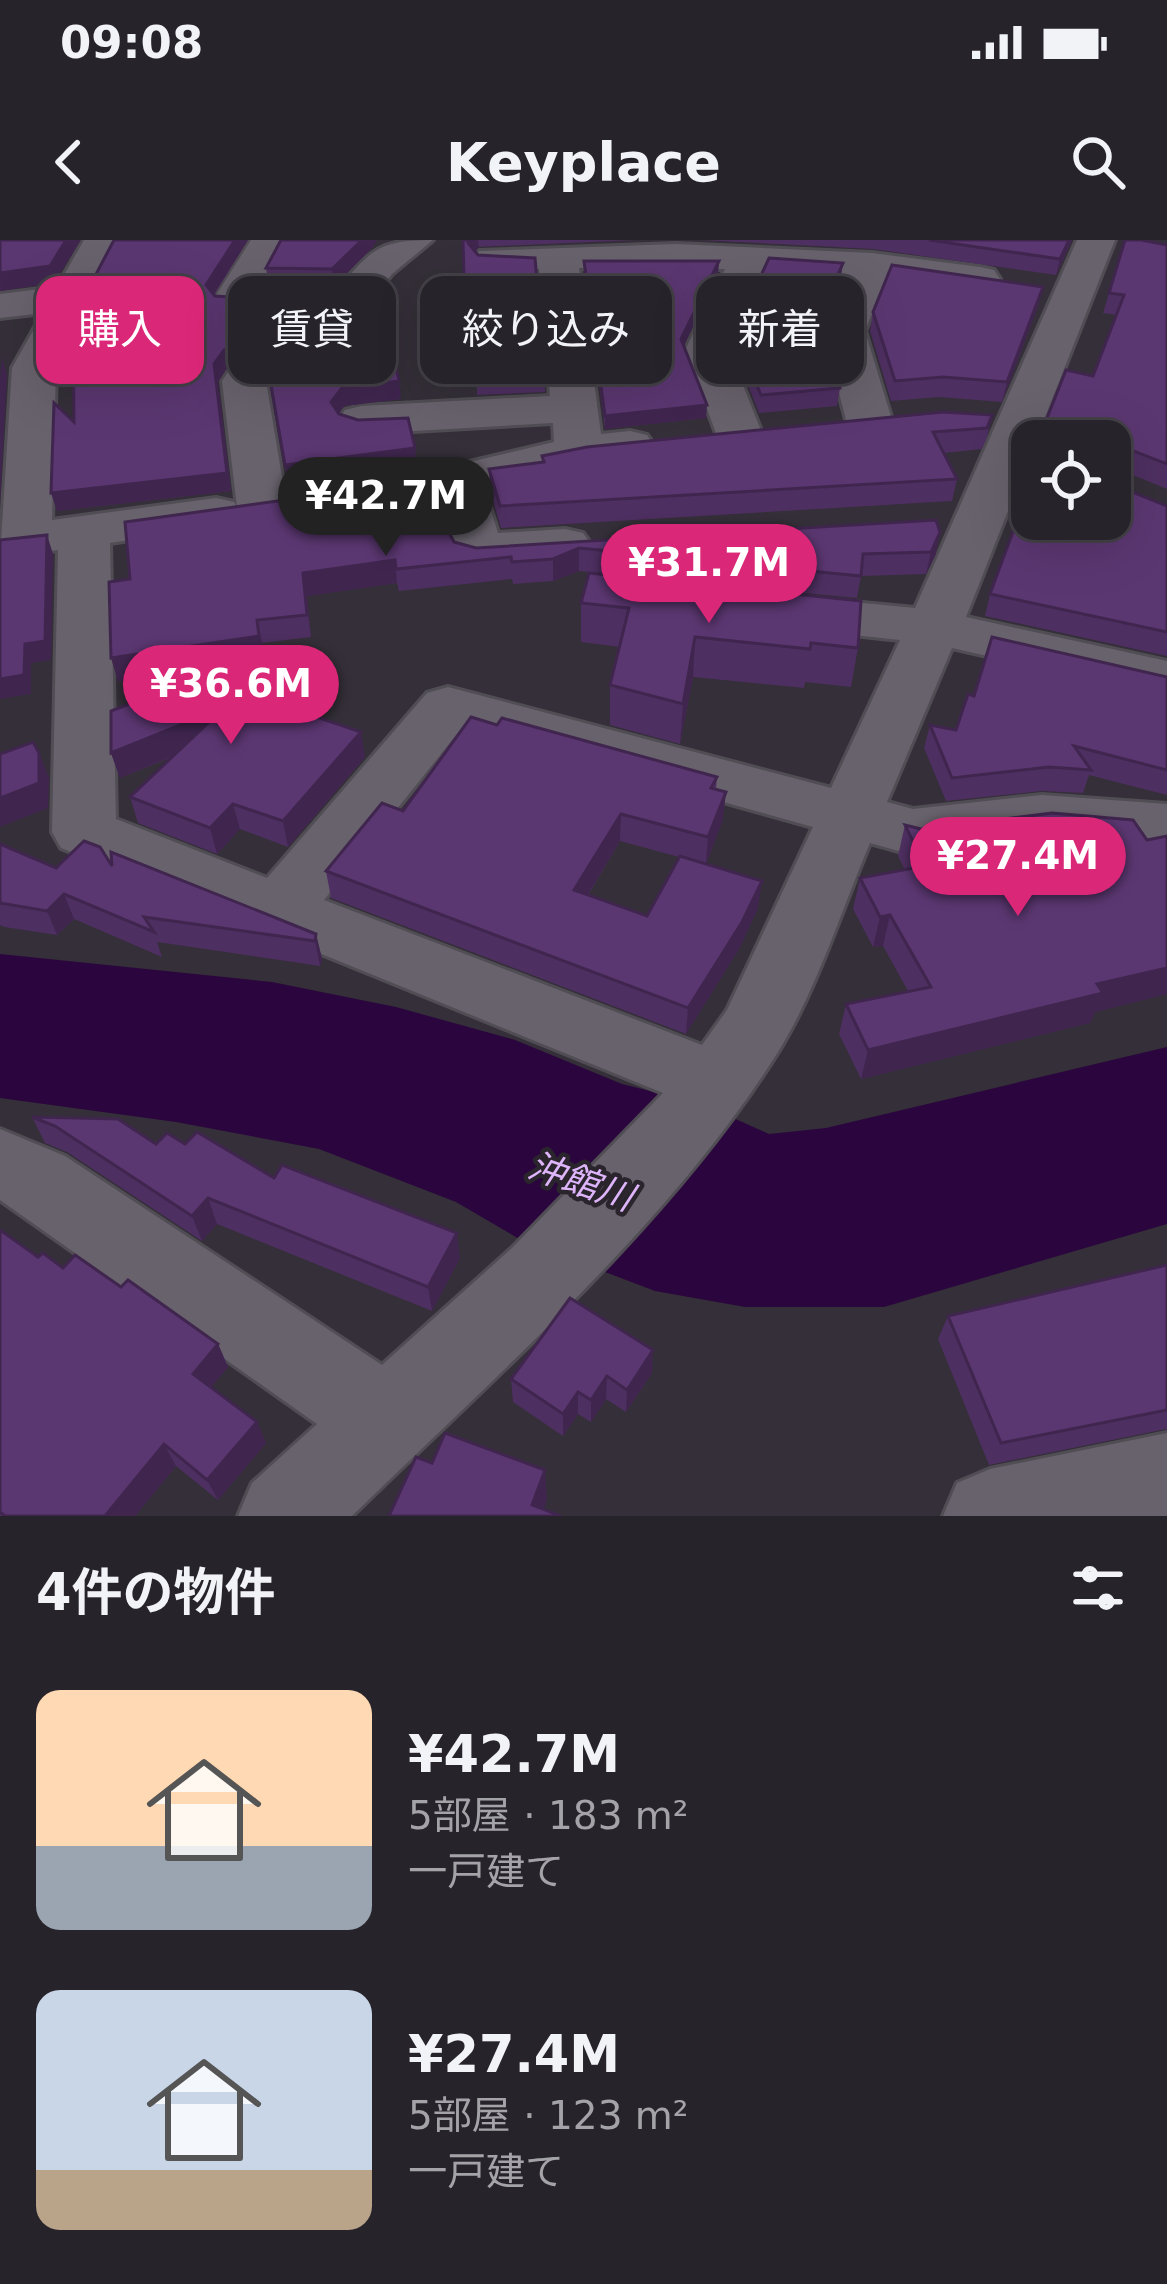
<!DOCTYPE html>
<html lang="ja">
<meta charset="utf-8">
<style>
body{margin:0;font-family:"DejaVu Sans","Noto Sans JP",sans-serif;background:#332f36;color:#f1f3f6;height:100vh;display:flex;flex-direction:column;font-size:45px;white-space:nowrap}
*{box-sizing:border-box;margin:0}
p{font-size:39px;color:#a4a4a8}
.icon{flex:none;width:66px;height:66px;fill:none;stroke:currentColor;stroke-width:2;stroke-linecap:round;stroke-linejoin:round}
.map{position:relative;height:1276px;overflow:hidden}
.panel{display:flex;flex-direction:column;background:#27232a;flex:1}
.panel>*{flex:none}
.top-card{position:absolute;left:36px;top:36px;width:1095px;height:108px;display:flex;gap:24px}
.fabs{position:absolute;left:1011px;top:180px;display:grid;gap:24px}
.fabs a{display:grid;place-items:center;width:120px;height:120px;border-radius:24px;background:#27232a;box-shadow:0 12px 48px #0002,0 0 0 3px #434047;font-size:60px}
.price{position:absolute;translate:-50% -102px;padding:0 27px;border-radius:42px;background:#db2777;color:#fff;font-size:39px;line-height:78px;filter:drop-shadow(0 3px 6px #0008)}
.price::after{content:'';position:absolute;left:50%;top:72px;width:36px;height:27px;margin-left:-18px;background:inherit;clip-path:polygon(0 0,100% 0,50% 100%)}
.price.selected{background:#222;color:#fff}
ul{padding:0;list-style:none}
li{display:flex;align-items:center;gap:36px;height:300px;padding:0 36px}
li span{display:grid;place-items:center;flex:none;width:336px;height:240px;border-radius:24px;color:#555}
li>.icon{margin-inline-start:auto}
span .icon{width:144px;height:144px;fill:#fffc;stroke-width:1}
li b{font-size:51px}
h2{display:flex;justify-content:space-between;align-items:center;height:144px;padding:0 36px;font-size:51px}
.pill{padding:0 42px;border-radius:24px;background:#27232a;box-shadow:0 12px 48px #0002,0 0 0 3px #434047;font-size:42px;line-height:108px}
.pill.selected{background:#db2777;color:#fff}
.status{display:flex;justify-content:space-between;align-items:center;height:84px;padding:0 60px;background:#27232a;direction:ltr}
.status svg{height:33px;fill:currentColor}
header{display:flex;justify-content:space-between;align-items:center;height:156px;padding:0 36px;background:#27232a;font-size:54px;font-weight:700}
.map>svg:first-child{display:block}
</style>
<div class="status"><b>09:08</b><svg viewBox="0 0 49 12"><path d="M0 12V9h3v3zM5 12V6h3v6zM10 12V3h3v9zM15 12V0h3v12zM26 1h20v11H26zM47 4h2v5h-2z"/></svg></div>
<header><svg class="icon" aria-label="back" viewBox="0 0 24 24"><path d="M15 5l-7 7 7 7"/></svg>Keyplace<svg class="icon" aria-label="search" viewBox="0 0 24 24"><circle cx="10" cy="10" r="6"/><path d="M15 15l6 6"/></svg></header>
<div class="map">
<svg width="1167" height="1276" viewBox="0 0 1167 1276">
<rect width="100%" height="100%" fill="#342f38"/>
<!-- water -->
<polygon fill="#2b063e" points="0,714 272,742 396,767 515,800 622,844 702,864 769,894 826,888 1167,807 1167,984 884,1067 745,1067 655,1051 521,1000 456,962 319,909 176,882 0,858"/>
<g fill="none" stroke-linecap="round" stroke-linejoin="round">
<defs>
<g id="minor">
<path d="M84 0H122L56 128 52 280 216 258 234 262 241 273 234 284 110 303 116 579 267 638 427 453 448 447 831 548 900 400 769 386 750 382 742 370 750 358 769 354 915 368 1077 0H1115L966 377 1167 421V457L952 408 887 562 913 569 1042 555 1167 564V610L1042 599 913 615 870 603C841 671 817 749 778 812 670 984 497 1134 352 1276H238L252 1243 317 1184 0 960V889L65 916 382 1125 512 1008 663 853 61 608 52 592 58 310 0 317 12 128 43 73 0 78V54L57 47ZM461 489 813 587 727 770 702 805 324 660Z"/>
<path d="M251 0H289L261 49 336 51C371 10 378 0 433 0L392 34 362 73 347 76 219 69 213 60Z"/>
<polygon points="676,4 872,13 980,27 994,30 1000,39 994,48 980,51 886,39 865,91 892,180 885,190 869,194 853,190 846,180 823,91 848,36 765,30 729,110 762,193 756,203 739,207 722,203 716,193 685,110 725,29 579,28 601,194 630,191 647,195 654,205 647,215 484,248 498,293 565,289 583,293 591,304 583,315 477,326 459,321 451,310 437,257 313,275 295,271 288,260 295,249 313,245 457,225 554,202 553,183 361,194 345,190 338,180 345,170 361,166 550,156 539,29 479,27 473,19 479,11"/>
<polygon points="244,128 260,132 266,141 287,267 280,278 262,282 244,278 237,267 222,141 228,132"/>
<polygon points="1167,1193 1167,1276 943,1276 957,1243 990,1229"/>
</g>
</defs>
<!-- minor casing -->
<use href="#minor" stroke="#514d54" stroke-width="6"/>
<!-- minor -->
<use href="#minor" fill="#68626c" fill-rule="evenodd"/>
</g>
<!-- wall -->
<g fill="#4e2f61" fill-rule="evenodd">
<polygon points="114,0 248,0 214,55 215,56 348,65 351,82 323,117 401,159 344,166 338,173 417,226 288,244 270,140 261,128 243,124 227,128 218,142 231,251 57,271"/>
<polygon points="463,0 635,0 479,7 475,11 545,134 545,152 477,155 476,54 465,54"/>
<polygon points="701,0 1072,0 1056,35 873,9"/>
<polygon points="1125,0 1167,5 1167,249 1113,227 1113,244 1167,266 1167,416 985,376 990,354 1110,201 1040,201 1045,183 1093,136 1116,75 1103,73"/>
<polygon points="373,7 334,46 269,45 266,28"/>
<polygon points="584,21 719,21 718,33 684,105 706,178 605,189 584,33"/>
<polygon points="843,23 840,40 823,82 840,148 837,166 759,173 734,110 735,92"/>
<polygon points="1043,47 1038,66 1002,162 939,157 891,161 870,91 873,72"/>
<polygon points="992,175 987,197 982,209 944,213 957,239 952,261 501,288 490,251 489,229 542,222 542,216"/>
<polygon points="936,280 936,314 926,334 861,336 857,358 579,331 553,341 513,344 512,339 399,351 397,343 307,356 311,397 262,403 263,418 261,419 267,460 365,517 288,607 240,589 217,614 138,583 130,557 172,517 120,538 111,513 234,423 118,441 130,339 412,282 454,302 476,308"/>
<polygon points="589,333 858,408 851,447 805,442 804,448 693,437 680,504 610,485 610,445 620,407 581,402 581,363"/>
<polygon points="1167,437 1167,555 1089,535 1083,553 1042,551 946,561 924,508 930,485 956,490 974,456"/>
<path d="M497 485 717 537 716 549 723 579 706 624 758 668 739 709 686 794 331 658 326 631 403 571ZM620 601 679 617 647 676 588 655Z"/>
<polygon points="905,585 921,589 1147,600 1167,596 1167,754 1095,772 1090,783 861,839 839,794 846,764 908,751 883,706 873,707 853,669 860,638 905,630 898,616"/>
<polygon points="0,604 56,628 112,626 316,694 322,719 320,726 157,702 162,717 74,679 57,695 4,687 0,685"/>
<polygon points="32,877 156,904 185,904 274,938 460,1018 432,1071 217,984 202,1001 67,912 45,903"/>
<polygon points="0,990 38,1017 63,1028 121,1047 218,1104 228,1127 211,1147 257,1182 266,1203 218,1260 176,1226 135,1276 0,1276"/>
<polygon points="1167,1025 1167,1191 1166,1189 989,1225 938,1099 948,1076"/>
<polygon points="652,1133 626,1172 606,1159 591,1182 578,1174 563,1196 513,1162 511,1139"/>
</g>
<!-- shaded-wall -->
<g fill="#40264f">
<polygon points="66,0 81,0 54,43 0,51 0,33"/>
<polygon points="235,0 248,0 209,62 206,45"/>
<polygon points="362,0 377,0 373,7 334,46 332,29"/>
<polygon points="470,0 478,0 479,7 469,19 468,3"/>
<polygon points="1069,0 1072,0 1056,35 1060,19"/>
<polygon points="719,21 718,33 681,112 681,99"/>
<polygon points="843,23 840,40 819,92 821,74"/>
<polygon points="1043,47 1038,66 1002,162 1007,142"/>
<polygon points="348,65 351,82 308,137 306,119"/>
<polygon points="240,106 243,124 227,128 218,142 231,251 57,271 51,253 214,124 224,110"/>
<polygon points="2,117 7,135 0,264 0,141"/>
<polygon points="399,141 401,159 344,166 334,180 331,162 342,148"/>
<polygon points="707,165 706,178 605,189 605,176"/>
<polygon points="415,208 417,226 288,244 285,225"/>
<polygon points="940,292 936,314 926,334 931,312"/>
<polygon points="47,295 53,314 51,420 31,423 31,454 0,459 0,439 25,404"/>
<polygon points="579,308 579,331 553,341 553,319"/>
<polygon points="395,320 397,343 307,356 311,397 303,333"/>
<polygon points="257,380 262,403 263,418 261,419 265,438 269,484 263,459 260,419 118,441 111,418"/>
<polygon points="695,397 693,437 680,504 683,464"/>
<polygon points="225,467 231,492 120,538 111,513"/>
<polygon points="361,492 365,517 288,607 283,581"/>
<polygon points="39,513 49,538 48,568 0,587 0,558"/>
<polygon points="726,552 723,579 706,624 708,597"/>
<polygon points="233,564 240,589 217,614 210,588"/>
<polygon points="621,574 620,601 574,677 574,650"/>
<polygon points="762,641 758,668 739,709 686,794 688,768"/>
<polygon points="64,654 74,679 57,695 47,671"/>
<polygon points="890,675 883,706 873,707 880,677"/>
<polygon points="316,694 322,719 320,726 315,701"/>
<polygon points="1167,728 1167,754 1095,772 1090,783 861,839 868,810 1097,744"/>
<polygon points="208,958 217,984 202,1001 192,976"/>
<polygon points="457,993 460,1018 432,1071 428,1047"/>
<polygon points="218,1104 228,1127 204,1156 193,1134"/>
<polygon points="653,1110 652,1133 626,1172 627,1150"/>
<polygon points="607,1136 606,1159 591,1182 591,1160"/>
<polygon points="578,1152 578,1174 563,1196 563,1174"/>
<polygon points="257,1182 266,1203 218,1260 207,1240"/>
<polygon points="164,1204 176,1226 135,1276 105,1276"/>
<polygon points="545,1230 547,1260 541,1276 532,1265"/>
</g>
<!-- building -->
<g fill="#5b3771" stroke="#40264f" stroke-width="3">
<polygon points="0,0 66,0 50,26 0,33"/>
<polygon points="114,0 235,0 206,45 215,56 348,65 306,119 392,109 399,141 342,148 331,162 339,174 358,180 408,178 415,208 285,225 267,122 258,110 240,106 224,110 214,124 227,233 51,253 54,163 74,182 73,78"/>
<polygon points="281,0 362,0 332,29 266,28"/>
<polygon points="463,0 470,0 468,3 478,15 535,18 545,134 476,138 476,37 464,37"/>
<polygon points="929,0 1069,0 1060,19"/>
<polygon points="1125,0 1141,0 1167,5 1167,224 1118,205 1112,209 1113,244 1167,266 1167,392 990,354 1032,240 1032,279 1110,279 1110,201 1046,201 1053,182 1045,183 1066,130 1093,136 1124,55 1109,53"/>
<polygon points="769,18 843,23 821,74 840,148 761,155 735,92"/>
<polygon points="584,21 719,21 681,99 707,165 605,176"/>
<polygon points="892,25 1043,47 1007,142 943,137 895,141 873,72"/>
<polygon points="943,172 992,175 987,188 933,192 957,239 500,266 489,229 544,222 542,216 587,207"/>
<polygon points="401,244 412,282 442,279 454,302 476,308 936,280 940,292 931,312 863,314 861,336 579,308 553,319 512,322 511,317 396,329 395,320 303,333 307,375 257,380 259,396 111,418 109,342 130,339 125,282"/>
<polygon points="47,295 45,401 25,404 24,435 0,439 0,300"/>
<polygon points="589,333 861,361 858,408 811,403 810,409 695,397 683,464 610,445 629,368 581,363"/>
<polygon points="992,397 1167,437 1167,530 1074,506 1091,530 1049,527 952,538 930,485 956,490 968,454 974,456"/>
<polygon points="260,413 263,459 361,492 283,581 233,564 210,588 130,557 225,467 111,513 111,471"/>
<polygon points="471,477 497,485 502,478 717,537 711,548 726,552 708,597 621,574 574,650 647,676 680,616 762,641 742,682 688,768 326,631 382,563 403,571"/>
<polygon points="33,502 39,513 39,543 0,558 0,514"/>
<polygon points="1052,573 1133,580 1147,600 1167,596 1167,728 1097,744 1103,753 868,810 846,764 931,747 890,675 880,677 860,638 925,626 905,585 921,589"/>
<polygon points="84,601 100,607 112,626 111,612 316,694 315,701 144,677 154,692 64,654 47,671 0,663 0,604 56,628"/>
<polygon points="32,877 118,879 156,904 167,893 185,904 197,892 274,938 282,925 457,993 428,1047 208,958 192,976 55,886"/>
<polygon points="0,990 38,1017 43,1013 63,1028 75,1015 121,1047 128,1040 218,1104 193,1134 257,1182 207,1240 164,1204 105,1276 5,1276 0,1272"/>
<polygon points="1167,1025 1167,1170 1001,1203 948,1076"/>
<polygon points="570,1058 653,1110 627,1150 607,1136 591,1160 578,1152 563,1174 511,1139"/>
<polygon points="445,1193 545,1230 532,1265 561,1276 389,1276 416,1217 432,1223"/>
</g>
<g text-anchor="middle" stroke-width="9" stroke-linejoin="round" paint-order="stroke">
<!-- water labels -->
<g font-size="36" font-style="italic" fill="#deb5fa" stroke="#2a252d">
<text transform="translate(581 941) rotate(19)" y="13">沖館川</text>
</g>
</g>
</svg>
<div class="fabs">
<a><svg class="icon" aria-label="locate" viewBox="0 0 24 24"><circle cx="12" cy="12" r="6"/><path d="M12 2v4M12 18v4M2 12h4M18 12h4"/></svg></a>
</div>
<b class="price selected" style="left:386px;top:319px">¥42.7M</b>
<b class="price" style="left:709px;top:386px">¥31.7M</b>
<b class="price" style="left:231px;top:507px">¥36.6M</b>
<b class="price" style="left:1018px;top:679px">¥27.4M</b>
<div class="top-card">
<a class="pill selected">購入</a>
<a class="pill">賃貸</a>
<a class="pill">絞り込み</a>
<a class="pill">新着</a>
</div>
</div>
<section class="panel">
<h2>4件の物件<svg class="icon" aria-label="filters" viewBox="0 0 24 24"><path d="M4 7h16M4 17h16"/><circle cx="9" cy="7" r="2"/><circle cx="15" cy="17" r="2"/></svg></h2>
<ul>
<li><span style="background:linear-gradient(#ffd9b3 65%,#9aa5b1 0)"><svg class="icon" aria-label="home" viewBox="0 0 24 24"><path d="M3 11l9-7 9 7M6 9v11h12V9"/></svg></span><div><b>¥42.7M</b><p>5部屋 · 183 m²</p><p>一戸建て</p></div></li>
<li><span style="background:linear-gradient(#c9d6e8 75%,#b9a48a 0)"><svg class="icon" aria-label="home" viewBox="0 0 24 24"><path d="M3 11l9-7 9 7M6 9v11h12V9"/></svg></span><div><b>¥27.4M</b><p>5部屋 · 123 m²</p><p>一戸建て</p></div></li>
</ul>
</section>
